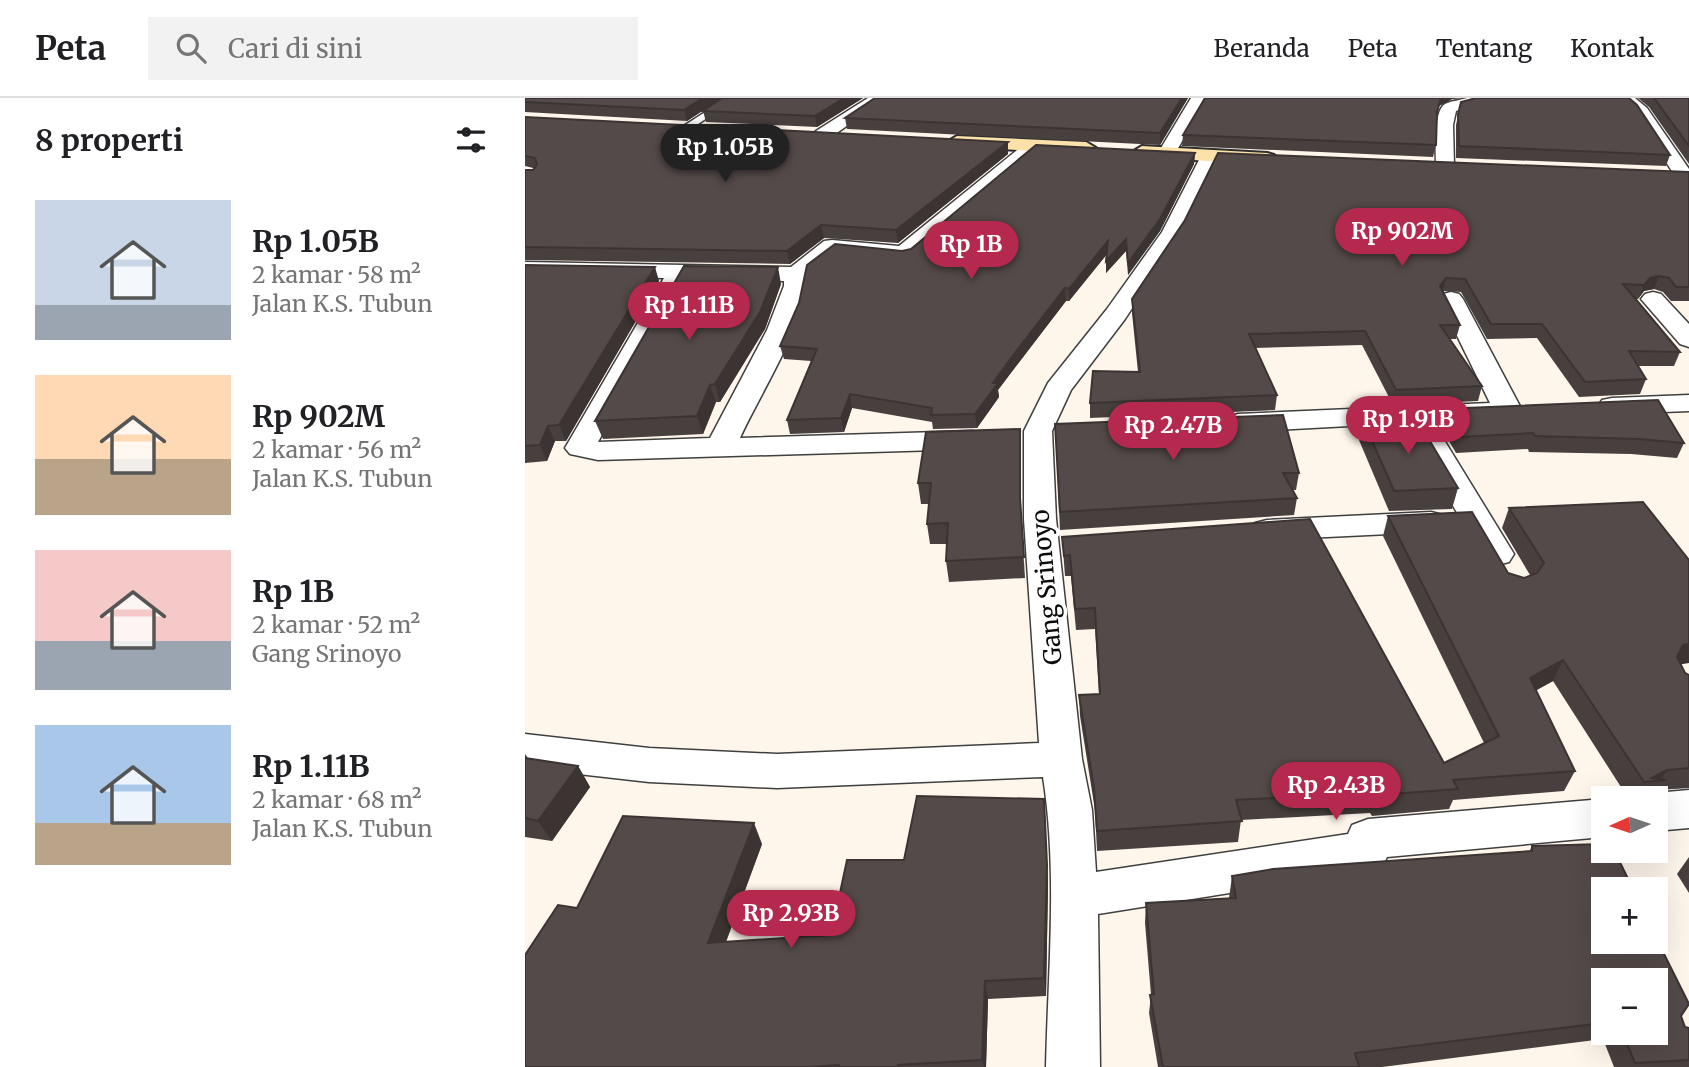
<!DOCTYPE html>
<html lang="id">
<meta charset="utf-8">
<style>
body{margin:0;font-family:Merriweather,serif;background:#f2f2f2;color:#202124;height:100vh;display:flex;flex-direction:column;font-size:26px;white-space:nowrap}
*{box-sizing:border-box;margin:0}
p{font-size:23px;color:#757577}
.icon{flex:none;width:38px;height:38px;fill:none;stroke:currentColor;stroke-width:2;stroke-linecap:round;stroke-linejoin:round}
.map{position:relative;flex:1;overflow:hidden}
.panel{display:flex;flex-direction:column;background:#fff;width:525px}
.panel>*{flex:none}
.needle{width:46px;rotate:267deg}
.fabs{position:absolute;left:1066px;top:688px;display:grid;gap:14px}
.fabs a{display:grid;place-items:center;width:77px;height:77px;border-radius:0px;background:#fff;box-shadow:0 7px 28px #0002;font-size:35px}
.price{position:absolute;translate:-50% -60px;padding:0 16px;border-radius:24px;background:#b6294e;color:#fff;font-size:23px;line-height:46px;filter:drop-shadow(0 2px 4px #0008)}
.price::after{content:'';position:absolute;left:50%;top:42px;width:21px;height:16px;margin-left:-10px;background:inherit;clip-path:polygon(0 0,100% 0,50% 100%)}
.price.current{background:#222;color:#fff}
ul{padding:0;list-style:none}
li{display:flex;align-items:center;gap:21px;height:175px;padding:0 35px}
li span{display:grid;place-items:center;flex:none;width:196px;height:140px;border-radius:0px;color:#555}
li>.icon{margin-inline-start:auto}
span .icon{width:84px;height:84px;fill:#fffc;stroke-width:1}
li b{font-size:30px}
h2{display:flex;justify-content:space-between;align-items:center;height:84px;padding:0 35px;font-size:30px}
header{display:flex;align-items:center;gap:42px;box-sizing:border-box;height:98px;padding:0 35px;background:#fff;border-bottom:2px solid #e0e0e0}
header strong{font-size:33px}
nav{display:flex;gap:38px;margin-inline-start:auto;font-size:24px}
.search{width:490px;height:63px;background:#f2f2f2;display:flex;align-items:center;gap:18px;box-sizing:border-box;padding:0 24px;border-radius:0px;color:#757577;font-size:26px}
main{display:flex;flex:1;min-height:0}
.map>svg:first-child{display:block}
</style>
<header>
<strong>Peta</strong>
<div class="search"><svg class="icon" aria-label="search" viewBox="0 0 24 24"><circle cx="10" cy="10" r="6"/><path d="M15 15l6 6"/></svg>Cari di sini</div>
<nav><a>Beranda</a><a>Peta</a><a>Tentang</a><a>Kontak</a></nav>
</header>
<main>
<section class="panel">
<h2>8 properti<svg class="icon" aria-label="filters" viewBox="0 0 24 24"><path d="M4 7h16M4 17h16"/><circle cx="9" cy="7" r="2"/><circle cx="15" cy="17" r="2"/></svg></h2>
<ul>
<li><span style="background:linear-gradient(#c9d6e8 75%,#9aa5b1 0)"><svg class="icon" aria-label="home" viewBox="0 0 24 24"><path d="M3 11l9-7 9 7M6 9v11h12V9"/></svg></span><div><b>Rp 1.05B</b><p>2 kamar · 58 m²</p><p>Jalan K.S. Tubun</p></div></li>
<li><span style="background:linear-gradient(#ffd9b3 60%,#b9a48a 0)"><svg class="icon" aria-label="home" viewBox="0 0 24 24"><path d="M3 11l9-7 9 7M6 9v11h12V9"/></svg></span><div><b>Rp 902M</b><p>2 kamar · 56 m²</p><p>Jalan K.S. Tubun</p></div></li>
<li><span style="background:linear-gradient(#f6c9c9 65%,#9aa5b1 0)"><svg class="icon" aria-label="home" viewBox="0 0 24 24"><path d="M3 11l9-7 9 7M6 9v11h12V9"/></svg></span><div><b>Rp 1B</b><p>2 kamar · 52 m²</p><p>Gang Srinoyo</p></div></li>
<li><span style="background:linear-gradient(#a9c7e8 70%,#b9a48a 0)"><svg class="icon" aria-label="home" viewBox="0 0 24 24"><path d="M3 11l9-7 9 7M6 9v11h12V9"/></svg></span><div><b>Rp 1.11B</b><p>2 kamar · 68 m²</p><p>Jalan K.S. Tubun</p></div></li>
</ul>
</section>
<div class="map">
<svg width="1164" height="969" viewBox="0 0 1164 969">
<rect width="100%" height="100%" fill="#fef6eb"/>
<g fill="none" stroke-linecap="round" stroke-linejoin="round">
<defs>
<polygon id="lane" points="202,0 211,0 163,33 157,33 157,29"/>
<g id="street">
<polygon points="343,0 362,0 303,41 291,41 288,37 291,33"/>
<polygon points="666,0 682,0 648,59 636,59 633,55"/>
<path d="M942 0H959L953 7 931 13 928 27 929 68 920 74 914 72 911 68C911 55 908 13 920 6 926 3 936 2 942 0Z"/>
<polygon points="1092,0 1110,0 1122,10 1164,71 1164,81 1152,81 1110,16"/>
<path d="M508 43 517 48 514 52 387 160 379 162 312 155 282 178C283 223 234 297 215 340L447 333 457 336 462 342 457 348 447 351 73 362 45 356 40 350 139 180 0 178V164L266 169 299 143 307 142 374 148 502 44ZM162 181 259 183V188L242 232 185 340 73 344Z"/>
<path d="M685 53 694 58 657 134 600 221 546 292 527 333 531 421 557 661 567 712 571 774 823 736 827 727 843 721 1078 701V739L862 759 858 767 842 773 573 816 575 969H521C523 873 533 774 518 679L252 690 124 684 0 670V636L124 650 252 656 514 645 499 421V333L523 285 582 211 637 134 676 58Z"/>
<path d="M926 194 934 196 938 201 997 312 993 318C970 324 934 323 908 324L989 456 984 464 972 467 960 464 881 325 713 334 703 331 699 325 703 319 713 316 965 305 914 201 918 196Z"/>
<polygon points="1128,194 1136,196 1164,226 1164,249 1155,246 1116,201 1120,196"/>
<polygon points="1164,297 1164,313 1087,316 1077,314 1073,308 1077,302 1087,300"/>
<polygon points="906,414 918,417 922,424 918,431 906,434 742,442 730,439 726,432 730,425 742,422"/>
<polygon points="1164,692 1164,730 1130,733 1130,700 1117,700 1130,695"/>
</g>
<g id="secondary">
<polygon points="432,38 561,44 571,50 561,56 425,48 422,44"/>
<polygon points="617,48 742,55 749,57 752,61 749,65 742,67 610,58 607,54"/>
</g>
</defs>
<!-- lane casing -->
<use href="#lane" stroke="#3f3f3f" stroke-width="3"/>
<!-- street casing -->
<use href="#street" stroke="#3f3f3f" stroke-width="3"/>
<!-- secondary casing -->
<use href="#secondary" stroke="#2e2e2e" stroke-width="4"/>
<!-- lane -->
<use href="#lane" fill="#fff" fill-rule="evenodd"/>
<!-- street -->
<use href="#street" fill="#fff" fill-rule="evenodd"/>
<!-- secondary -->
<use href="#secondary" fill="#fce1a8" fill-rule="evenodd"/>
</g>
<!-- wall -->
<g fill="#48403f" fill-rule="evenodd">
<polygon points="0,0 197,0 162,23 0,14"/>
<polygon points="197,0 338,0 292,29 181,24 178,13"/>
<polygon points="350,0 663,0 635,47 322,31 320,20"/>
<polygon points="680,0 935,0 927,1 914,8 912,17 911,47 908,59 657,48 658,37"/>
<polygon points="1113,0 1164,0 1164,66 1124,9"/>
<polygon points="936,4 1145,57 1141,68 931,60 931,27"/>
<polygon points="0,19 483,44 483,56 373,145 299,140 265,166 0,162 0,72 8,72 8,70 0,68"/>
<polygon points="670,55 669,66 635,133 603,177 601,153 581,175 581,157 544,203 541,203 487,273 473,292 474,299 452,330 408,331 407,324 327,310 319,334 265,336 262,322 286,263 259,261 255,248 377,153 386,151"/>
<polygon points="1164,74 1164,203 1146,203 1138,194 1129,191 1119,193 1113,201 1110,201 1155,254 1149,268 1113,268 1121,281 1115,296 1054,299 1012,240 962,241 936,194 918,193 935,227 931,241 925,241 957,288 953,303 868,307 837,247 730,250 752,297 750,312 565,320 565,305 613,274 607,215 607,201"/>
<polygon points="0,167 134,183 41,343 30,343 22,363 0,365"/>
<polygon points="256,186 240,231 195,304 191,304 178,336 78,341 70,323"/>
<polygon points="885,310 933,390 927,411 864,413 834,342 838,322 883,321"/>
<polygon points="918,311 1159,345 1152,360 1106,356 1004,354 1003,351 931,355 914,326"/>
<polygon points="530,326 774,375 771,392 768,392 772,400 769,417 535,432"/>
<polygon points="496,351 496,421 500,480 424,484 421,463 422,446 405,446 402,426 404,406 396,406 393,385"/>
<polygon points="984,410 1156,567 1160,575 1164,577 1164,690 1134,692 1129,700 1103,700 1028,583 1011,592 1050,673 1039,693 928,702 924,711 847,718 845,715 716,722 713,744 572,753 570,712 555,618 554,597 574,596 570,531 551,532 546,478 540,478 537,439 919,665 959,645 858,438 863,418 983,475 999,480 1005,477 977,430"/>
<polygon points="0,656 3,660 53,668 65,689 27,743 0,739"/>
<polygon points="519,701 523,787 521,898 463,901 461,969 0,969 237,746 201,844 306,837 379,762"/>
<path d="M1007 748 1156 918 1160 929 1164 930V969H1089L1078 941 857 969H633L624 915 626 897 620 825 621 805 704 800 707 778 1004 754ZM1078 882 1130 934H1078Z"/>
<polygon points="1164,759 1164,795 1152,776"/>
</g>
<!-- shaded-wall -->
<g fill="#3b3433">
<polygon points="178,0 197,0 162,23 159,12"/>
<polygon points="319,0 338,0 292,29 290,18"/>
<polygon points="657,0 663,0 635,47 635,35"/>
<polygon points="916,0 935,0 927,1 914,8 909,25"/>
<polygon points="483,44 483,56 373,145 371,132"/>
<polygon points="670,55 669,66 635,133 603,177 603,165"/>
<polygon points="296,127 299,140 265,166 262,153"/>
<polygon points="601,141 601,153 581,175 581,163"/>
<polygon points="583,143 583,155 544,203 544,191"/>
<polygon points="130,169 134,183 41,343 34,327"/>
<polygon points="253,169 256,186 240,231 195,304 190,286"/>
<polygon points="1134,178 1129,191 1119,193 1113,201 1119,187 1125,180"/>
<polygon points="921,180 918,193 915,188"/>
<polygon points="540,190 541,203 473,292 474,299 452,330 450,316 468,285"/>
<polygon points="185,287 191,304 178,336 172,318"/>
<polygon points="325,296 327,310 319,334 316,320"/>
<polygon points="23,328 30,343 22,363 15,347"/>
<polygon points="495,331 496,351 496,421 500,480 495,400"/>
<polygon points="1164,546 1164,565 1146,568 1158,547"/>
<polygon points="1038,562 1028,583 996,601 1005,580"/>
<polygon points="53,668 65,689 27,743 13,723"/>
<polygon points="1142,672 1135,683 1127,680"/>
<polygon points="519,701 523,787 521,898 519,880"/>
<polygon points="229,725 237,746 193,865 183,845"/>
<polygon points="460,883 463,901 461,969 459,969 457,962"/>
</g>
<!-- building -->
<g fill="#544a49" stroke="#3b3433" stroke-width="2">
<polygon points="0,0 178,0 159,12 0,4"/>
<polygon points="197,0 319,0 290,18 178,13"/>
<polygon points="350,0 657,0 635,35 320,20"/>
<polygon points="680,0 916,0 912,14 911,47 658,37"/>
<polygon points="951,0 1104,0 1112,7 1145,57 934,48 933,16 936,4"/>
<polygon points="1129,0 1164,0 1164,48"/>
<polygon points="0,19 483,44 371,132 296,127 262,153 0,149 0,72 8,72 12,66 10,60 0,58"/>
<polygon points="511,47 670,55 635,121 603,165 601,141 581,163 583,143 544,191 540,190 486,260 468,285 473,285 450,316 406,317 407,310 325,296 316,320 262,322 292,251 255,248 274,205 282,167 310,146 377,153 386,151"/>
<polygon points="693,55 1164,74 1164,189 1151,189 1144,180 1134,178 1125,180 1119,187 1098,186 1155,254 1104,253 1121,281 1060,284 1017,226 966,226 940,181 921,180 915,188 935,227 915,227 957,288 871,292 840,233 724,236 752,297 565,305 568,273 615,274 607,201 660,122"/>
<polygon points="0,167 130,169 34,327 23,328 15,347 0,348"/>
<polygon points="159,168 253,169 235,214 190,286 185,287 172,318 70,323"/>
<polygon points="1133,302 1159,345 1113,341 1010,338 1008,335 935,339 918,311"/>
<polygon points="885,310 933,390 869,393 838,322 891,321"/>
<polygon points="758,317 774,375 758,375 772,400 535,414 530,326"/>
<polygon points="495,331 495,400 499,459 421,463 423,425 402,426 406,385 393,385 401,334"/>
<polygon points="1118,404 1164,462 1164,546 1158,547 1152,559 1160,575 1164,577 1164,670 1142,672 1127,680 1141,682 1119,684 1038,562 1005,580 1050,673 928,682 933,691 853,697 852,694 711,702 717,723 572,733 569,691 554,597 575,596 570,510 550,511 545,457 539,458 537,439 785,421 919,665 974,638 863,418 947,414 983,475 999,480 1012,475 1019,465 984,410"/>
<polygon points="0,660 53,668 13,723 0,720"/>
<polygon points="392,698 519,701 522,767 519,880 460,883 457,962 373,967 373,969 314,969 314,967 285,969 0,969 0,857 33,807 52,810 98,718 229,725 183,845 306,837 322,762 379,762"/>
<polygon points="1078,746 1078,752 1089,752 1108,791 1078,791 1078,844 1130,844 1130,838 1164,906 1156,918 1160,929 1164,930 1164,962 1110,965 1097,934 1130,934 1130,882 1078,882 1078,925 830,955 834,969 638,969 625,897 629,896 621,805 711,800 707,778 748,771 1007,753 1007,748"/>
</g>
<g text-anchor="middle" stroke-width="7" stroke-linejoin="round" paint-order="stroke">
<!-- street labels -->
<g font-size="24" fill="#0c0c0c" stroke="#fff">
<text transform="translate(522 489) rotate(-95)" y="8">Gang Srinoyo</text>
</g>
</g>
</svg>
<div class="fabs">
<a><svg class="needle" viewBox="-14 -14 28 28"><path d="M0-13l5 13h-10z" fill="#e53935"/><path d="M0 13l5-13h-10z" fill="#757577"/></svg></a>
<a>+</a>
<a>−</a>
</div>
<b class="price current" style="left:200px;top:86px">Rp 1.05B</b>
<b class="price" style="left:877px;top:170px">Rp 902M</b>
<b class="price" style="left:446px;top:183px">Rp 1B</b>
<b class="price" style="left:164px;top:244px">Rp 1.11B</b>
<b class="price" style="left:883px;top:358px">Rp 1.91B</b>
<b class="price" style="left:648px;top:364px">Rp 2.47B</b>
<b class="price" style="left:811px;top:724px">Rp 2.43B</b>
<b class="price" style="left:266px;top:852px">Rp 2.93B</b>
</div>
</main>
